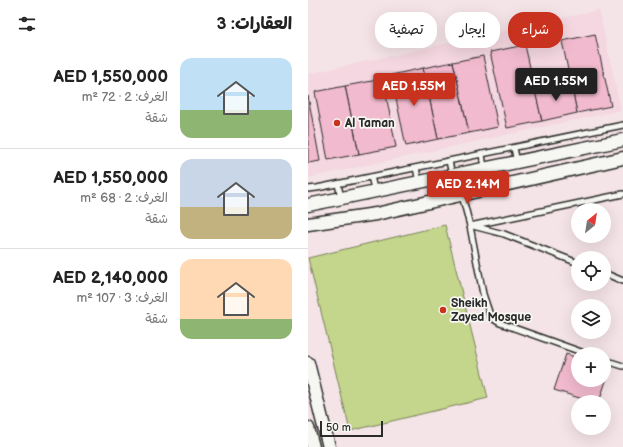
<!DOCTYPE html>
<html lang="ar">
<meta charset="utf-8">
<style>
body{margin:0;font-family:"Balsamiq Sans","Playpen Sans Arabic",sans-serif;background:#f2f2f2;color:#222;direction:rtl;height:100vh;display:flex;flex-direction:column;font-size:15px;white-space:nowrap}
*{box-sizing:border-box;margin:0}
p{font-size:13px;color:#767676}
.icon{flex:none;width:22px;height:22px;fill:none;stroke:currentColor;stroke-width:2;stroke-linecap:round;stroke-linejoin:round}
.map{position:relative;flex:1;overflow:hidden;direction:ltr}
.drawer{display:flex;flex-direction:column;background:#fff;width:308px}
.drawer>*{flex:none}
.hud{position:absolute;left:12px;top:12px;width:243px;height:36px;direction:rtl;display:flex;gap:8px}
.needle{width:26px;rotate:30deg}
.controls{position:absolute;left:263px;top:203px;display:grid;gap:8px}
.controls a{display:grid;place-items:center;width:40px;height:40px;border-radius:50%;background:#fff;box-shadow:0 4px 16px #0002;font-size:20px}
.scale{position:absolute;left:12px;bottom:10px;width:63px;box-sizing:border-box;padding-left:4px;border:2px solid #2b2b2b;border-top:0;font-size:11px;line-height:14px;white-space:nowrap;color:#2b2b2b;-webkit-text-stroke:3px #f6f6f2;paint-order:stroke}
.price{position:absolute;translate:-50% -34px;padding:0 9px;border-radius:4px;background:#c8321e;color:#fff;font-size:13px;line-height:26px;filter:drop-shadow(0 1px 2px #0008)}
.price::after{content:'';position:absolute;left:50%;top:24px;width:12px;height:9px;margin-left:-6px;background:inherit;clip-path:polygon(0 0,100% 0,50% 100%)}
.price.current{background:#222;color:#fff}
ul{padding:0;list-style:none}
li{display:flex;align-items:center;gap:12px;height:100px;padding:0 16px}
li+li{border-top:1px solid #e0e0e0}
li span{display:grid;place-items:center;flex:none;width:112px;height:80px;border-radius:12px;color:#555}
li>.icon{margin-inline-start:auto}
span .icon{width:48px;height:48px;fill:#fffc;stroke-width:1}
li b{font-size:17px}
h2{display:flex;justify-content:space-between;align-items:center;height:48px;padding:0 16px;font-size:17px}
.chip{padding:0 14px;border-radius:16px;background:#fff;box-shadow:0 4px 16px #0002;font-size:14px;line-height:36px}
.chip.current{background:#c8321e;color:#fff}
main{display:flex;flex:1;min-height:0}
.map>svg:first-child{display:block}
</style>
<main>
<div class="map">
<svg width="315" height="447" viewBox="0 0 315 447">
<rect width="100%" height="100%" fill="#f5e4e7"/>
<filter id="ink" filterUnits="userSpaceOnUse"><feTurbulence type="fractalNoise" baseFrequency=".025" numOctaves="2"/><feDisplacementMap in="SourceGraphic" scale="8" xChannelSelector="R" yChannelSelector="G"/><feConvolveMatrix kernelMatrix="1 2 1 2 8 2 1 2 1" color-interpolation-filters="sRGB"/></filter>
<g filter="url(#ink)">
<!-- built -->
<polygon fill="#f4d7e0" points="291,10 313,110 0,178 0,74"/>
<!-- green -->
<polygon fill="#c4d68b" stroke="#78805b" points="137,225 180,398 42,431 0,258"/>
<!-- building -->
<g fill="#f2bace" stroke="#2b2b2b">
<polygon points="287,34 303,106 269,113 254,41"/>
<polygon points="217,45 234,121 199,128 182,52"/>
<polygon points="175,56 190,127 161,133 145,62"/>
<polygon points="145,62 161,133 130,139 115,68"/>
<polygon points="115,68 130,139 98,146 83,75"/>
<polygon points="75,79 88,147 51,154 37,86"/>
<polygon points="263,83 269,113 234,121 227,91"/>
<polygon points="37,86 51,154 20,160 7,92"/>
<polygon points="0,96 12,161 0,163"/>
<polygon points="258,354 270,358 270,380 296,380 296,367 302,369 291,402 284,402 246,390"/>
</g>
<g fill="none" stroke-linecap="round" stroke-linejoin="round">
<defs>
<g id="service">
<polyline points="206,148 209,162"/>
<polyline points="174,154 176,168"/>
<polyline points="141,161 144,175"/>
<polyline points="108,168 111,182"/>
<polyline points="63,177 67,192"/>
<polyline points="30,184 33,198"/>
<polyline points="0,189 9,188 315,125"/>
<polyline points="154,195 162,226 175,294 182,315 184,318 192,323 279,354"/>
<polyline points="162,226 315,194"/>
<polyline points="165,226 196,234 270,263"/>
<polyline points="296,273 315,281"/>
<polyline points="296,360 315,366"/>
</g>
<g id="tertiary">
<polyline points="0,205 315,140"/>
<polyline points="0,224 68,214 315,158"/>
<polyline points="0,363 21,447"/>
<polyline points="0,428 5,447"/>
</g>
</defs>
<!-- service casing -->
<use href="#service" stroke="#2b2b2b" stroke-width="8"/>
<!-- tertiary casing -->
<use href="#tertiary" stroke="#2b2b2b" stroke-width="15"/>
<!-- service -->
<use href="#service" stroke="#f6f6f2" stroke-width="5"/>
<!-- tertiary -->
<use href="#tertiary" stroke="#f6f6f2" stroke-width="12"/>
</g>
</g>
<!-- markers -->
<g fill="#c8321e" stroke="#f6f6f2" stroke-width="1.5">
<circle cx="29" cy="123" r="4"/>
<circle cx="135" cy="310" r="4"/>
</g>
<g text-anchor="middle" stroke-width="3.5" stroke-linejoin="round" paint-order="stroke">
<!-- poi labels -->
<g font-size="12" font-weight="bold" fill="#2b2b2b" stroke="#f6f6f2" text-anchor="start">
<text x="37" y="127">Al Taman</text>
<text x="143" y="307">Sheikh<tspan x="143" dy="14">Zayed Mosque</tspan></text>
</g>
</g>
</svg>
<div class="controls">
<a><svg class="needle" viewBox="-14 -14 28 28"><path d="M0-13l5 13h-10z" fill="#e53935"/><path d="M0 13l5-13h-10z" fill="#767676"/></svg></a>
<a><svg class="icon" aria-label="locate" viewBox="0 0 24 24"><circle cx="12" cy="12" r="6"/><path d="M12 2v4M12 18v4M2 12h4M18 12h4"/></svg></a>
<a><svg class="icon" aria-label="layers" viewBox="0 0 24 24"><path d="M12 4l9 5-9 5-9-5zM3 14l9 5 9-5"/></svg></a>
<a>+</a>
<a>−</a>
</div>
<div class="scale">50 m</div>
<b class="price current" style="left:248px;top:102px">AED 1.55M</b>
<b class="price" style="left:106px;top:107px">AED 1.55M</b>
<b class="price" style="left:160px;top:205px">AED 2.14M</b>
<div class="hud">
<a class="chip current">شراء</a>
<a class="chip">إيجار</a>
<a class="chip">تصفية</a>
</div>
</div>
<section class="drawer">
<h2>العقارات: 3<svg class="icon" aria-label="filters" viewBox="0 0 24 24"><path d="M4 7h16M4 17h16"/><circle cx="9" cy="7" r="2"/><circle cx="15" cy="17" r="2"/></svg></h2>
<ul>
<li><span style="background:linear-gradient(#bfe0f5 65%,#8fb573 0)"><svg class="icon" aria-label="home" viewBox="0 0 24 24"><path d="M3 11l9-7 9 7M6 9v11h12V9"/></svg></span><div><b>AED 1,550,000</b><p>الغرف: 2 · 72 m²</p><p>شقة</p></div></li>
<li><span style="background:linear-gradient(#c9d6e8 60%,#c2b280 0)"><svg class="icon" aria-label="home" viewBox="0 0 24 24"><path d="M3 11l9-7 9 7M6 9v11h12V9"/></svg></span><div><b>AED 1,550,000</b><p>الغرف: 2 · 68 m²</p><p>شقة</p></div></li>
<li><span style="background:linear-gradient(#ffd9b3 75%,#8fb573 0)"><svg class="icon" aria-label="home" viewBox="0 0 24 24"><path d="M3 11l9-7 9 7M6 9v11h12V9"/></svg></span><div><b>AED 2,140,000</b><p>الغرف: 3 · 107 m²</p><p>شقة</p></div></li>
</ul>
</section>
</main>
